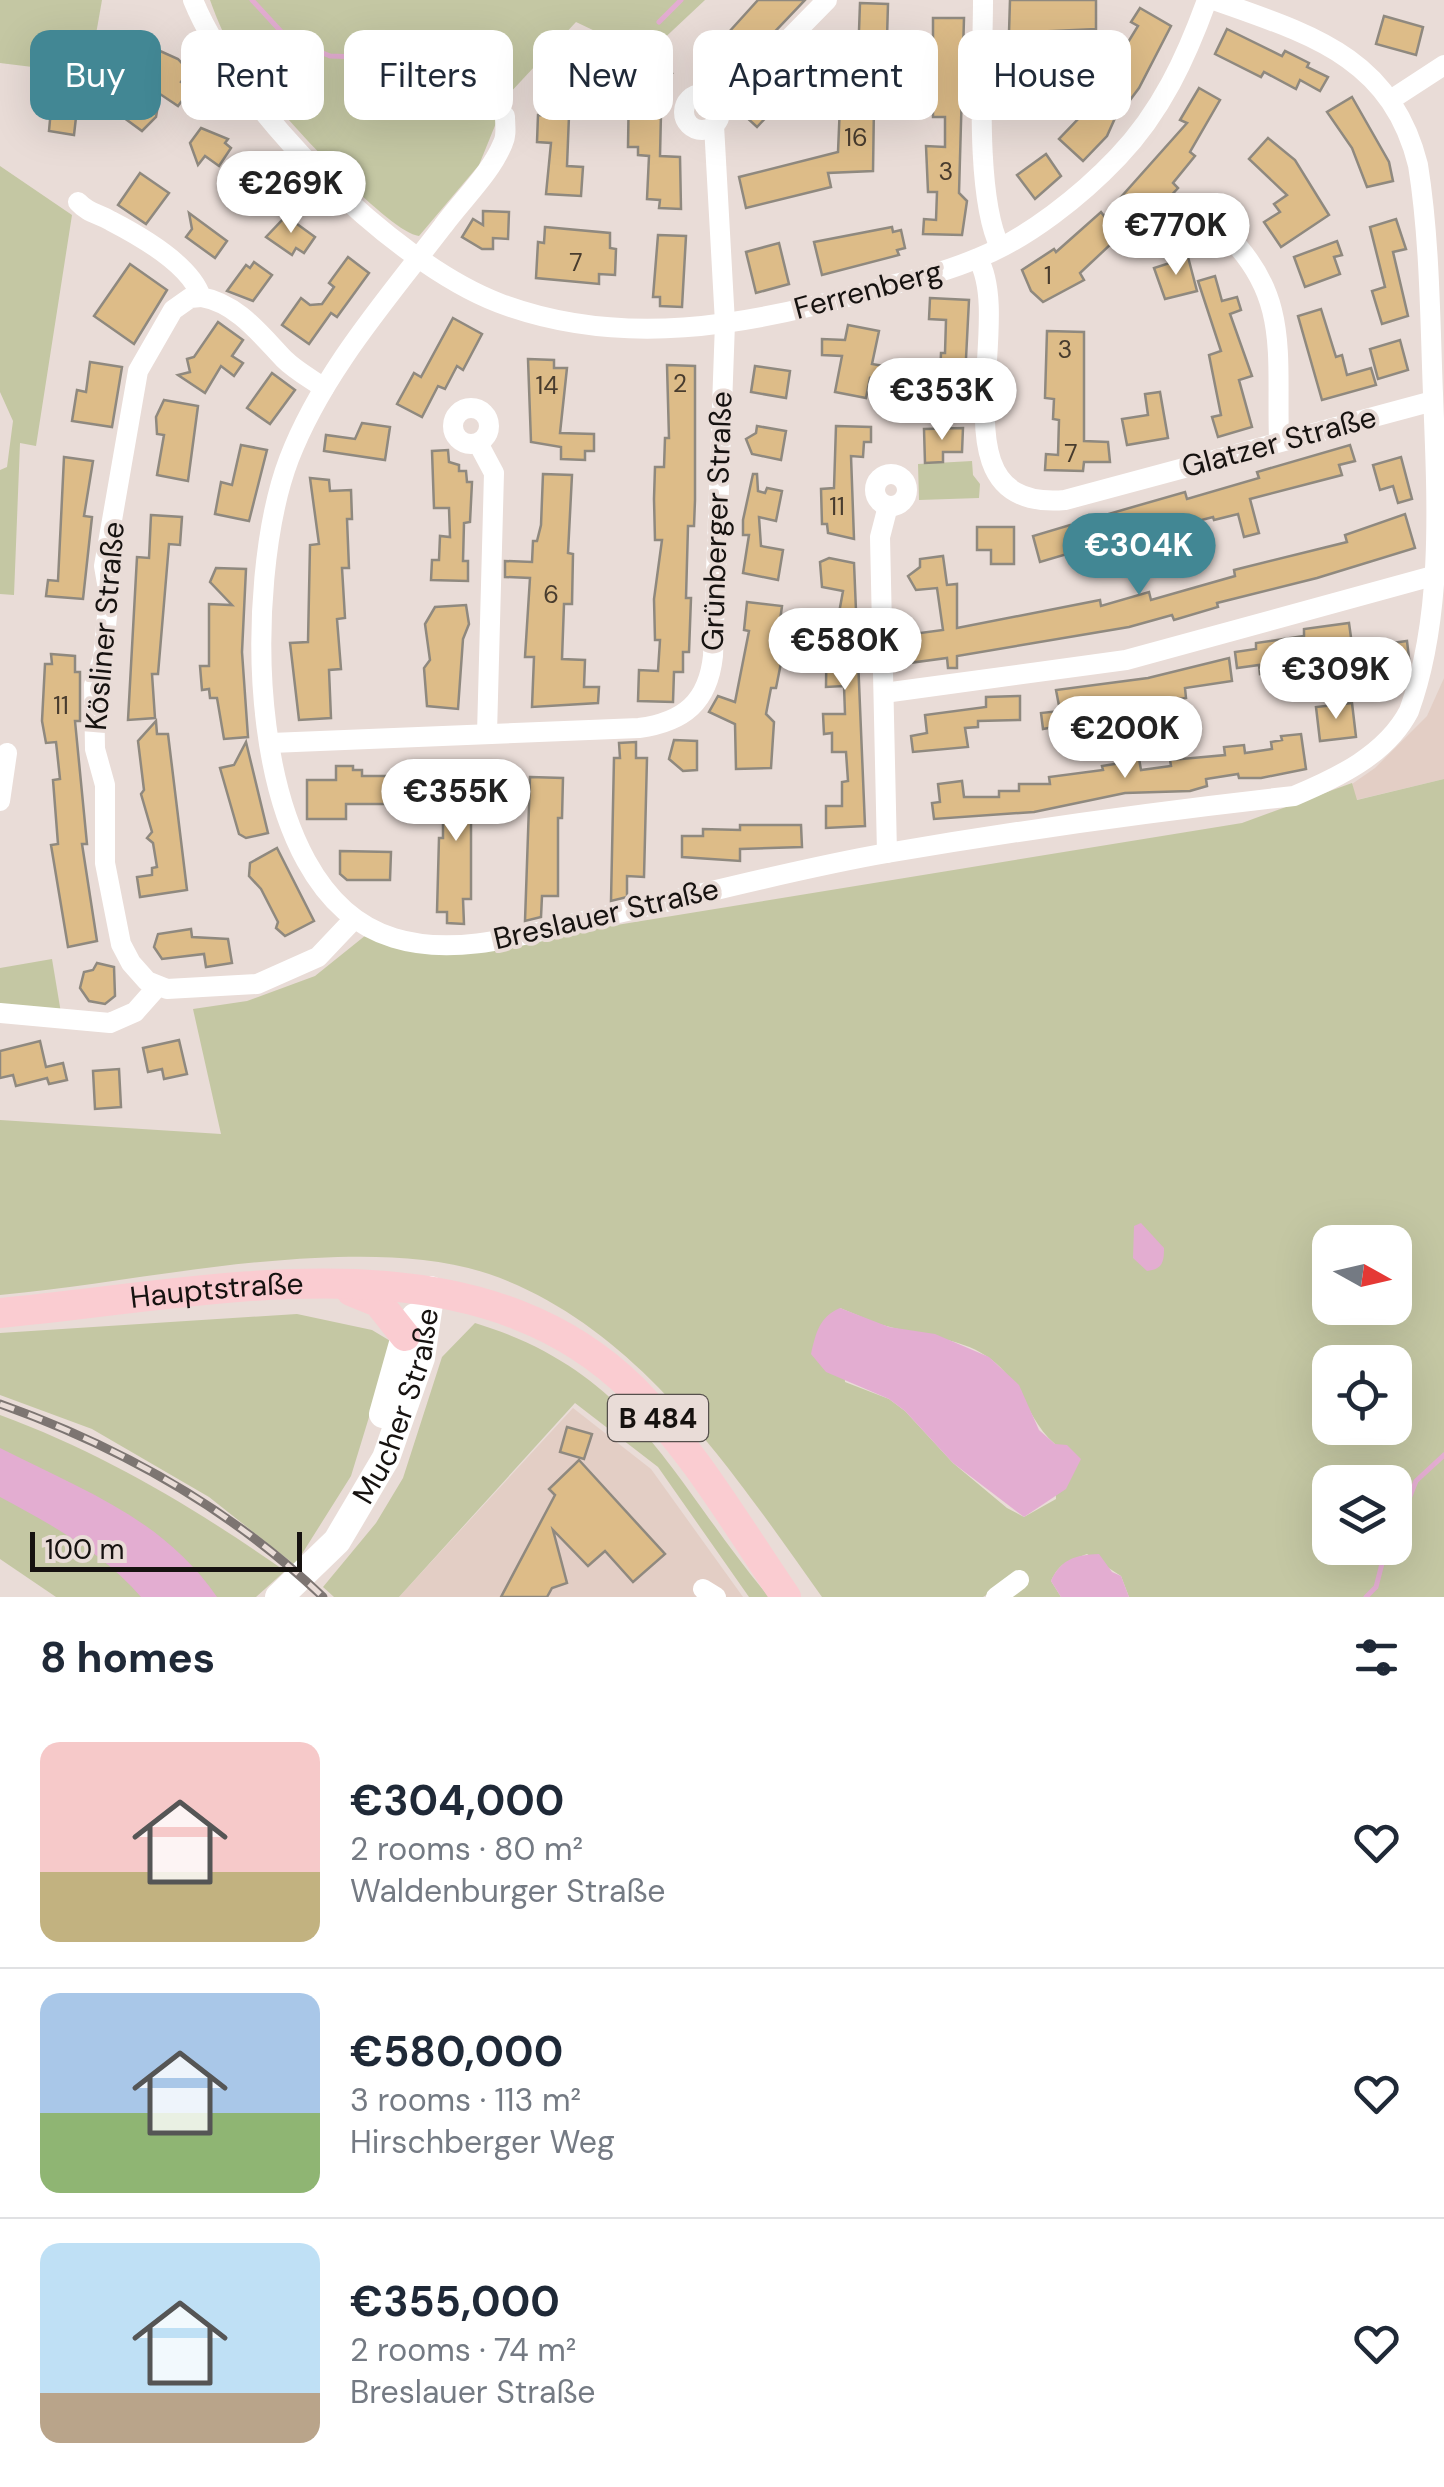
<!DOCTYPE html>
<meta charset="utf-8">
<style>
body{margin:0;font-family:"DM Sans",sans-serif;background:#f6f6f7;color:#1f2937;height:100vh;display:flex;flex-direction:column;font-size:38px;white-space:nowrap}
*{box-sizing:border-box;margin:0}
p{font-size:32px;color:#747a83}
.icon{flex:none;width:55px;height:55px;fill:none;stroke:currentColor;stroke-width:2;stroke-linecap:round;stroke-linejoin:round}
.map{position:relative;height:1597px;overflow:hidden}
.panel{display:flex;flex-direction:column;background:#fff;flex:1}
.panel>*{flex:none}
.hud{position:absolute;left:30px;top:30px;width:1385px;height:90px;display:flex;gap:20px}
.needle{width:65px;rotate:98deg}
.controls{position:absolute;left:1312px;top:1225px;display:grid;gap:20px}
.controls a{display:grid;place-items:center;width:100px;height:100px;border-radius:20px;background:#fff;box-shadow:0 10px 40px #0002;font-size:50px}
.scale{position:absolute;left:30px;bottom:25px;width:272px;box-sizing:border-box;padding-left:10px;border:5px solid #161210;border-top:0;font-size:28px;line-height:35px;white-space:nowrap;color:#161210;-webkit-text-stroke:8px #e9dcd7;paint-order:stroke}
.price{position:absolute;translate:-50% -85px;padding:0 22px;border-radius:35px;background:#fff;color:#222;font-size:32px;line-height:65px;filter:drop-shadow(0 2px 5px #0008)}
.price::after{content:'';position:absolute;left:50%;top:60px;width:30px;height:22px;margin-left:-15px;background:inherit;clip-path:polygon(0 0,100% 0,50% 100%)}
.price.active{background:#428794;color:#fff}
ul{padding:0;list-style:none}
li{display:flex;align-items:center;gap:30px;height:250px;padding:0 40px}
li+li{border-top:2px solid #e0e1e3}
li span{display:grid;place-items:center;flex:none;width:280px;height:200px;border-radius:20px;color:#555}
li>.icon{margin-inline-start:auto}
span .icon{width:120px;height:120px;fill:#fffc;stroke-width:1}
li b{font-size:42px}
h2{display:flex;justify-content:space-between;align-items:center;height:120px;padding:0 40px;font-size:42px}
.pill{padding:0 35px;border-radius:20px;background:#fff;box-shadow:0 10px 40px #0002;font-size:35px;line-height:90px}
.pill.active{background:#428794;color:#fff}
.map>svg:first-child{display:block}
</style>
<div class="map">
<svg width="1444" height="1597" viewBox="0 0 1444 1597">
<rect width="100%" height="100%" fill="#e9dcd7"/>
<!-- built -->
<g fill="#e3cec5">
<polygon points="1444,678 1444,779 1356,800 1352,784 1375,768 1427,716"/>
<polygon points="573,1408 651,1469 743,1597 399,1597"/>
</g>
<!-- green -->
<g fill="#c4c7a3" fill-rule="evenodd">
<polygon points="0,0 102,0 89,74 0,63"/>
<path d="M210 0H705L656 46 645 31 597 32 576 22 507 96 479 165 419 236C386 233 264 95 241 63 227 44 218 22 210 0Z"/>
<polygon points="0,166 72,215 36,446 20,443 14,595 0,594 0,470 7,467 13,421 0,392"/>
<polygon points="972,461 973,475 980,484 979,498 919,500 918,464"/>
<path d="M1444 779V1597H1129L1121 1576 1087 1554C1068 1561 1060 1562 1051 1581L1061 1597H1011L1010 1581 983 1597H822C734 1474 639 1326 489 1274 436 1256 371 1255 315 1258 209 1263 105 1285 0 1295V1120L221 1134 193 1009 247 1001 315 976 366 935 399 948 586 930 1242 823 1352 783 1357 800ZM1330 1242H1395V1308H1330ZM840 1308C856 1314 873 1323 890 1327 921 1335 966 1339 992 1360 1024 1385 1028 1421 1055 1444L1056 1499 1024 1517 1007 1508 953 1463 905 1411 889 1399 845 1382ZM1330 1362H1395V1428H1330ZM1330 1482H1395V1548H1330Z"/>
<polygon points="52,959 61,1013 0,1007 0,968"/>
<polygon points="297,1314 372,1330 392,1342 351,1476 295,1565 209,1497 92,1429 0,1395 0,1333"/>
<path d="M475 1323C636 1372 671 1480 769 1597H749L658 1467 575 1403 399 1597H334L323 1587 376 1523 403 1478 442 1357Z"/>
<path d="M0 1415C103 1453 195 1508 285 1571L256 1597H56L0 1559Z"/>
</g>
<!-- water -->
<g fill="#e3add1">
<path d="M1141 1223 1164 1248C1164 1263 1162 1269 1147 1271L1133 1258 1134 1226Z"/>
<path d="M840 1308 889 1327 935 1334 989 1357 1019 1385 1039 1430 1055 1444 1067 1445 1081 1459 1066 1489 1024 1517 953 1463 905 1411 889 1399 826 1372 811 1354C816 1333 819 1317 840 1308Z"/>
<path d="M0 1448C82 1490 163 1518 217 1597H141C103 1553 51 1524 0 1497Z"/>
<path d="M1099 1554 1112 1572 1121 1576 1129 1597H1061L1051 1581C1061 1559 1075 1555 1099 1554Z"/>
</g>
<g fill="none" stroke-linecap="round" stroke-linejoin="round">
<!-- stream -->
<g stroke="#e3add1" stroke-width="5">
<polyline points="252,0 287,38 330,56 452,60 487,44"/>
<polyline points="659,22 681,0"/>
<polyline points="1395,1534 1416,1481 1444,1455"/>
<polyline points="1366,1597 1376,1587 1386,1548"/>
</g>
</g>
<!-- building -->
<g fill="#ddbc88" stroke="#8f897f" stroke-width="2.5">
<polygon points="758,0 805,0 723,86 706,69 715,59 709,54"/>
<polygon points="1010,0 1096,0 1096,29 1009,33"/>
<polygon points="860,3 888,4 887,38 875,38 873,171 828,173 831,187 746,208 739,177 838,152 842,58 858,59"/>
<polygon points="1140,8 1171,26 1139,88 1124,108 1120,107 1107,136 1083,161 1059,139 1101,95 1097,93 1138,26 1131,22"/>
<polygon points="1384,16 1423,27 1416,55 1376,44"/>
<polygon points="933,18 964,18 959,193 967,201 962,235 923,234 924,219 936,220 937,192 928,192 926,146 945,147 945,117 933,117"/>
<polygon points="1227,29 1282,56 1285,51 1309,63 1307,67 1328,77 1320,91 1300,80 1296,89 1264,72 1261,77 1215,54"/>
<polygon points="813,43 825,54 757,127 745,116"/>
<polygon points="149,46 178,59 189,71 181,82 191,89 178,106 160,94 156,117 142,131 116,112 140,80 132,74"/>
<polygon points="665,58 672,73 656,80 656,112 661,113 660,156 680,157 681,209 659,208 660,200 647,199 649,156 638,155 638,147 628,147 629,84 635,78 630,62"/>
<polygon points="563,61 587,62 586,100 559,99"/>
<polygon points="1032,72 1048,75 1047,103 1033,107 1021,103 1017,75"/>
<polygon points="53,88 79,91 74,135 49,131"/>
<polygon points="1199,88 1220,100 1190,152 1195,156 1173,183 1178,188 1165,202 1160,198 1080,273 1084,280 1043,302 1031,291 1022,270 1054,249 1056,252 1101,212 1104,216 1187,123 1180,120"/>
<polygon points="1352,97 1389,162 1393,181 1367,187 1352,148 1327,112"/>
<polygon points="538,115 569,116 567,166 583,167 581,196 546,194 551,143 537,142"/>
<polygon points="201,128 228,139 225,143 231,148 219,166 205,156 198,165 190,143"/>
<polygon points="1268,138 1295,160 1329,215 1281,247 1264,222 1280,212 1274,204 1287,195 1249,159"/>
<polygon points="1046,154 1061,176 1035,199 1017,175"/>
<polygon points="140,173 169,193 146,224 118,205"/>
<polygon points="483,211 509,212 508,239 493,238 493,249 482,249 462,237 473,219 483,225"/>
<polygon points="189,213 227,241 215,258 186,237 192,229"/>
<polygon points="286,216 315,237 304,253 296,248 292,255 266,237"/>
<polygon points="1396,219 1406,249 1393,252 1408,316 1382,324 1372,291 1385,287 1370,227"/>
<polygon points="545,227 610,233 610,248 616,249 615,275 599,274 599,284 536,278 538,242 544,243"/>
<polygon points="892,227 893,232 901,230 905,248 897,250 899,255 822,275 814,242"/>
<polygon points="658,235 686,236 682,307 660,306 660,297 653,297"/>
<polygon points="1337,241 1342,255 1334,257 1340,274 1305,287 1294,257"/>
<polygon points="779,243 789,284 756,293 746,252"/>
<polygon points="348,257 369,273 337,317 331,313 309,344 282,325 301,298 310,305 322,304 334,287 329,283"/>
<polygon points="1188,257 1197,291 1165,299 1154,268"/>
<polygon points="254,262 272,275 253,301 227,291 246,265 250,268"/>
<polygon points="130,264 167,290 134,344 94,316"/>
<polygon points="1215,276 1222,301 1237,297 1241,310 1230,314 1252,376 1239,380 1252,427 1218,437 1212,417 1221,415 1209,355 1221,351 1198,281"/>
<polygon points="930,298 969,300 963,417 942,413 942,400 931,399 932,378 940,379 941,353 945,353 946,320 929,319"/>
<polygon points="1321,309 1336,357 1342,355 1347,375 1371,368 1376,385 1322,400 1298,316"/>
<polygon points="453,318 482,334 463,370 457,366 445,389 438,386 422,417 397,404 414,373 421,377"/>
<polygon points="218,322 243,340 232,356 243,363 234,376 221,366 205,393 178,375 190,372 187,359 194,357"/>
<polygon points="848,325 879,331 872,364 901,369 899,382 870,378 866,398 835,392 842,356 822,355 822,339 845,340"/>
<polygon points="1047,331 1084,332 1084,441 1108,442 1110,462 1084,462 1083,471 1045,470 1046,454 1058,455 1059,420 1053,419 1054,399 1045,398"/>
<polygon points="1400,340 1408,370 1378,379 1370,349"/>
<polygon points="528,359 554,360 554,368 567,368 560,433 594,434 594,451 585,451 585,460 561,459 561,447 531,442"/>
<polygon points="90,362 122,367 112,427 72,421 77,390 86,392"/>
<polygon points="667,365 695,366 695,500 694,526 688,526 686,598 691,598 689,652 683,652 683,672 674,672 673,702 638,701 639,670 658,671 660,640 655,640 654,599 662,540 655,540 654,499 655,467 664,467 665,438 669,438"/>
<polygon points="755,366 790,371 786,398 751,392"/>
<polygon points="272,373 295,390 270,424 247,408"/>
<polygon points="1160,392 1168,438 1127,445 1122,419 1148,415 1145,394"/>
<polygon points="164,400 198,406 188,481 157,475 164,435 157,434 156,417"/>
<polygon points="362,423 390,427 385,460 324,451 326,435 355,439"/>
<polygon points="757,426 786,431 781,460 752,454 746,439 756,433"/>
<polygon points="836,426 871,427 871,442 864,442 863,457 851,456 854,539 828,533 827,524 822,524 821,489 834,488"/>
<polygon points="963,428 962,452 943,452 943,462 925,463 924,429"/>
<polygon points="241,445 267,450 249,521 215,514 221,482 232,485"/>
<polygon points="1350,445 1355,461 1339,465 1342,475 1250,499 1259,533 1244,537 1238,514 1214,520 1213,517 1190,523 1191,519 1148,531 1151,540 1104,556 1080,562 1077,551 1040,562 1033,536 1070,525 1076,546 1104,538 1098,517 1185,492 1187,499 1259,478 1257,472"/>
<polygon points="448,450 449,462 459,465 459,471 466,471 467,482 472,482 470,522 464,523 463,561 468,561 468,581 431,580 432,560 439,560 440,536 450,537 449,508 434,508 432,451"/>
<polygon points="64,457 93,461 84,516 92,517 83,599 46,596 48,580 58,581"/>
<polygon points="1401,457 1412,499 1398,503 1393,486 1380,490 1373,465"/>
<polygon points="543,474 572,475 568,553 573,554 572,604 564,604 562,659 585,660 584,687 599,687 598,703 532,707 534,657 525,657 530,578 505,577 505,561 532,562 533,541 537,541 541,525"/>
<polygon points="753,474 757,474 758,491 765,493 767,488 782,491 776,521 759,517 761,546 783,550 778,580 743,573 749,535 743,535 743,520"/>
<polygon points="310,478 329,480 330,491 351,490 352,519 347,519 349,568 342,568 345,618 337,619 341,669 329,670 331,718 299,720 290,643 308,642 310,545 319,544"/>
<polygon points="1405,514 1415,548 1317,578 1217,603 1218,607 1174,620 1172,615 1129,627 957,656 957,668 948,668 947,658 909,663 905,635 943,630 937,588 916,590 908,576 920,567 920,559 943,556 947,585 957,584 957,628 1100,600 1101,606 1149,592 1151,600 1235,576 1234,570 1347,542 1345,535"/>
<polygon points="151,515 182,517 180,545 169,544 158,674 152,674 155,718 128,720 137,557 149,558"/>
<polygon points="977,527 1014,527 1014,564 991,564 991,550 977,550"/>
<polygon points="829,558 854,563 865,826 826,828 826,806 842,806 842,782 848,781 846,752 832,752 832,733 824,734 823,714 845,714 844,686 826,687 827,611 839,613 843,591 822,587 820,562"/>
<polygon points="216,568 246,569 242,652 248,737 224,739 217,698 210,698 209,689 202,690 200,666 209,666 209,604 232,605 210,582"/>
<polygon points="747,602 782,606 779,628 799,627 799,642 785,643 776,688 771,688 766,714 774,722 771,768 736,769 735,724 709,712 718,696 735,702 749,631 744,630"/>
<polygon points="466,605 469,624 463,639 458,709 427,706 424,668 430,660 425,624 435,607"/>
<polygon points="1349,623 1354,659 1260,674 1259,665 1237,668 1235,652 1256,649 1256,643 1304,636 1304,629"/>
<polygon points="1407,641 1409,658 1403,658 1400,681 1369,685 1363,647"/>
<polygon points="51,654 75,656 75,672 80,672 80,721 75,721 87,844 82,844 97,941 68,947 51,845 58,844 53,780 60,779 57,751 56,742 46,743 42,721 45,664 52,664"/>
<polygon points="1229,658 1232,681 1185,688 1186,698 1140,704 1141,711 1043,729 1041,713 1060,711 1056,690 1148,678"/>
<polygon points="1020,696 1020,720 978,721 978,727 965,728 968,747 913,752 911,736 927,733 925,715 986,707 986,697"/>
<polygon points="1352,703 1356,737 1320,741 1316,707"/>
<polygon points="156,721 157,734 168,734 187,890 140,897 137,877 152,875 152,868 157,867 153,843 147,838 152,832 141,794 144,790 138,741"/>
<polygon points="1301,734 1306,769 1261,778 1239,778 1238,774 1206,779 1207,786 1190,791 1125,793 1034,812 934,819 932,803 940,802 938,784 962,781 964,797 999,797 999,791 1019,791 1019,784 1050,784 1049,777 1103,770 1102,766 1121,763 1120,755 1138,753 1141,770 1171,766 1170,760 1225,755 1224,747 1244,745 1245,753 1272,749 1271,742 1282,740 1281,736"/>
<polygon points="674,740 697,741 697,770 683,771 669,759"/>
<polygon points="246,742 268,833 246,838 239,834 220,768 234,765"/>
<polygon points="636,742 636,758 647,758 644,877 627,876 627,897 611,901 614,758 620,758 619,743"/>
<polygon points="448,764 464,764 464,780 477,781 475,822 471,821 471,899 463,899 464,924 447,923 447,912 437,912 439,838 443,838 443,780 448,780"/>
<polygon points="336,766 353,766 353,770 362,770 362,776 390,776 390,804 346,804 346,819 307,819 307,780 336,780"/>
<polygon points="530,777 563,778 562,818 558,818 558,896 542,896 541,917 525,921"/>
<polygon points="740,825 801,825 802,847 740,849 740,861 682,857 682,836 703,836 703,829 740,830"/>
<polygon points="277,848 314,921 285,936 276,928 278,922 261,889 249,876 250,863"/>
<polygon points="340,851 391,852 390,880 347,880 340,874"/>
<polygon points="191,929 192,937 228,939 232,963 206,967 204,954 162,959 154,947 158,934"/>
<polygon points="97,963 114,967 115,996 105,1004 89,1001 80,988 84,972 93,970"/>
<polygon points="179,1040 187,1074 164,1079 162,1069 148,1072 143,1048"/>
<polygon points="40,1041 46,1067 63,1063 67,1080 49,1084 47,1078 16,1086 13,1075 0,1078 0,1051"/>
<polygon points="119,1069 121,1107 95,1109 93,1071"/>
<polygon points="567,1427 592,1434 584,1459 560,1452"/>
<polygon points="579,1460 665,1554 633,1582 605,1551 588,1566 553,1530 567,1583 552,1588 547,1597 501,1597 555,1495 549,1489"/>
</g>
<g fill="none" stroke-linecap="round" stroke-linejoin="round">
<!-- minor -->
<g stroke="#fff" stroke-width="20">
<path d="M193 0C236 106 391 262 499 303 621 349 747 326 870 291 906 281 943 273 978 258 1028 238 1081 196 1118 157 1161 112 1186 58 1207 0"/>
<path d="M983 0C983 61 974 195 1000 247"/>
<circle cx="702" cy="112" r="18"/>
<polyline points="1392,99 1444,65"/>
<polyline points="720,109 827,0"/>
<path d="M505 116C505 125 507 135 503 143 491 173 462 200 443 226 387 299 322 373 289 459 243 580 240 892 394 938 459 958 533 932 596 918 693 897 789 870 887 853 1022 830 1158 811 1294 796 1337 778 1386 755 1409 711 1444 615 1437 498 1433 394 1430 319 1430 240 1418 165 1391 56 1309 34 1214 0"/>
<path d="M78 202C89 214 98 213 111 221 140 236 191 265 201 297 237 303 261 335 284 359 295 370 311 379 324 388"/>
<circle cx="1211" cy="224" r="16"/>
<path d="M1225 233C1291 296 1276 356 1279 440"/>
<path d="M978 259C1017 326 928 512 1065 500L1433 401"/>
<polyline points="201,297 190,298 173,310 138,371 104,566 109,595 103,657 94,685 95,749 105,785 105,863 121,944 131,963 147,981 167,989 257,984 318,957 354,919"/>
<circle cx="471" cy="426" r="18"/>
<polyline points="478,443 494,473 487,734"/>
<circle cx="891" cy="490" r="16"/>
<polyline points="884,693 1126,660 1444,573"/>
<path d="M271 743 639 728C684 722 708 702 713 656L725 323 714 125"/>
<polyline points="0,801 7,753"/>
<polyline points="887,853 880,537 888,506"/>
<polyline points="0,1013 110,1023 135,1012 158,986"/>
<polyline points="703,1589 716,1597"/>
<polyline points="996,1597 1019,1580"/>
</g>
<!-- secondary -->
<g stroke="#fff" stroke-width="28">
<polyline points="383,1414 405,1336 415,1317"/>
<path id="s1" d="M279 1597 337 1541 386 1458 421 1358 431 1290"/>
</g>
<!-- primary -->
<g stroke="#faccd1" stroke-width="30">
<polyline points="351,1291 378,1302 405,1336"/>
<path id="s2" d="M0 1313C203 1295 469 1227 633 1389 693 1449 738 1527 786 1597"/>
</g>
<defs>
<path id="rail" d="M0 1404C121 1447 230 1508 323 1597"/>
</defs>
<!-- rail casing -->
<use href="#rail" stroke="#7d7572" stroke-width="9"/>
<!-- rail -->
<use href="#rail" stroke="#e9dcd7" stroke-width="5" stroke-dasharray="15" stroke-linecap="butt"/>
</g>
<g text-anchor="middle" stroke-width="8" stroke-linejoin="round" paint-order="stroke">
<!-- number labels -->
<g font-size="25" fill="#483c2e">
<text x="856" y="146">16</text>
<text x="946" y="180">3</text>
<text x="576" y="271">7</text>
<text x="1048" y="284">1</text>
<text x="1065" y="358">3</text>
<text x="680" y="392">2</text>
<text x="547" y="394">14</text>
<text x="1071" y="462">7</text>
<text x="837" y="515">11</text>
<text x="551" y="603">6</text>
<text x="61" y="714">11</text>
</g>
<!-- shield labels -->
<rect fill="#e9dcd7" stroke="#554f4c" stroke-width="2.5" x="608" y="1395" width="100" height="46" rx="8"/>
<g font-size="28" font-weight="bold" fill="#161210">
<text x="658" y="1428">B 484</text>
</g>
<!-- street labels -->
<g font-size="30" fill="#161210" stroke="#e9dcd7">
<text transform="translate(868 290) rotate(-15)" y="10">Ferrenberg</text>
<text transform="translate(1279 442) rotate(-15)" y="10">Glatzer Straße</text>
<text transform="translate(717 521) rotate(-88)" y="10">Grünberger Straße</text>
<text transform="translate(105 626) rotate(-85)" y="10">Kösliner Straße</text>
<text transform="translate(606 914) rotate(-13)" y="10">Breslauer Straße</text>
<text dy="10" stroke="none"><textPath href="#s2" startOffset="218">Hauptstraße</textPath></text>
<text dy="10" stroke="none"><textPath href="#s1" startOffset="230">Mucher Straße</textPath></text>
</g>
</g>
</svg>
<div class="controls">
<a><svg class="needle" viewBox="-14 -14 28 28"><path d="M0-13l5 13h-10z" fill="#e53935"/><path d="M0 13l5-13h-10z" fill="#747a83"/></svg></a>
<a><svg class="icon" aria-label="locate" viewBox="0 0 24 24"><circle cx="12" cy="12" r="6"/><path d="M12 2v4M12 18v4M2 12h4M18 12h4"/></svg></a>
<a><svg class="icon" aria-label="layers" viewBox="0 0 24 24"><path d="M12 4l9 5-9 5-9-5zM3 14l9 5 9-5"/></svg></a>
</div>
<div class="scale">100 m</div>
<b class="price" style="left:291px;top:236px">€269K</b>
<b class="price" style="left:1176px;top:278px">€770K</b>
<b class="price" style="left:942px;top:443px">€353K</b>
<b class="price active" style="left:1139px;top:598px">€304K</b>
<b class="price" style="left:845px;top:693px">€580K</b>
<b class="price" style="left:1336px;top:722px">€309K</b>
<b class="price" style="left:1125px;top:781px">€200K</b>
<b class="price" style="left:456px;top:844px">€355K</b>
<div class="hud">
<a class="pill active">Buy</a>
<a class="pill">Rent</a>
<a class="pill">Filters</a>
<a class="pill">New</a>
<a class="pill">Apartment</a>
<a class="pill">House</a>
</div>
</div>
<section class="panel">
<h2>8 homes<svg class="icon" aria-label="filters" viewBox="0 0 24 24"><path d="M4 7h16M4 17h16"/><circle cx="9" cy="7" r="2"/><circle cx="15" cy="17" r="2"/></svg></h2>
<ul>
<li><span style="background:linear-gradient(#f6c9c9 65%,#c2b280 0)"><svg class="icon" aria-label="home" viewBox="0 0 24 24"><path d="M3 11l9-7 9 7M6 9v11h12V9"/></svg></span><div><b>€304,000</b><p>2 rooms · 80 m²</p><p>Waldenburger Straße</p></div><svg class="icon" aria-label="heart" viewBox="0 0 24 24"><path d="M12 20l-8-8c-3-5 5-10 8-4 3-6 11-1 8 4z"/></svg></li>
<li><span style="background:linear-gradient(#a9c7e8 60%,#8fb573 0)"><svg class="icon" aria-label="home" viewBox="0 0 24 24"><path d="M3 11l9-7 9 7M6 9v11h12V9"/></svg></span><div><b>€580,000</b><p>3 rooms · 113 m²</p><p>Hirschberger Weg</p></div><svg class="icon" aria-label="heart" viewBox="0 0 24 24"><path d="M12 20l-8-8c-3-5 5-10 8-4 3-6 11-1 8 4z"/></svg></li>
<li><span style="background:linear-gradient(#bfe0f5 75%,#b9a48a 0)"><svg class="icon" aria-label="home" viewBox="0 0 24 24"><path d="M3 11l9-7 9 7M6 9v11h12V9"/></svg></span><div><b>€355,000</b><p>2 rooms · 74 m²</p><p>Breslauer Straße</p></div><svg class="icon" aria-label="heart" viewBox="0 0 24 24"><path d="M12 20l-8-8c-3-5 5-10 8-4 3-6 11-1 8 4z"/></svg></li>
</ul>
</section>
